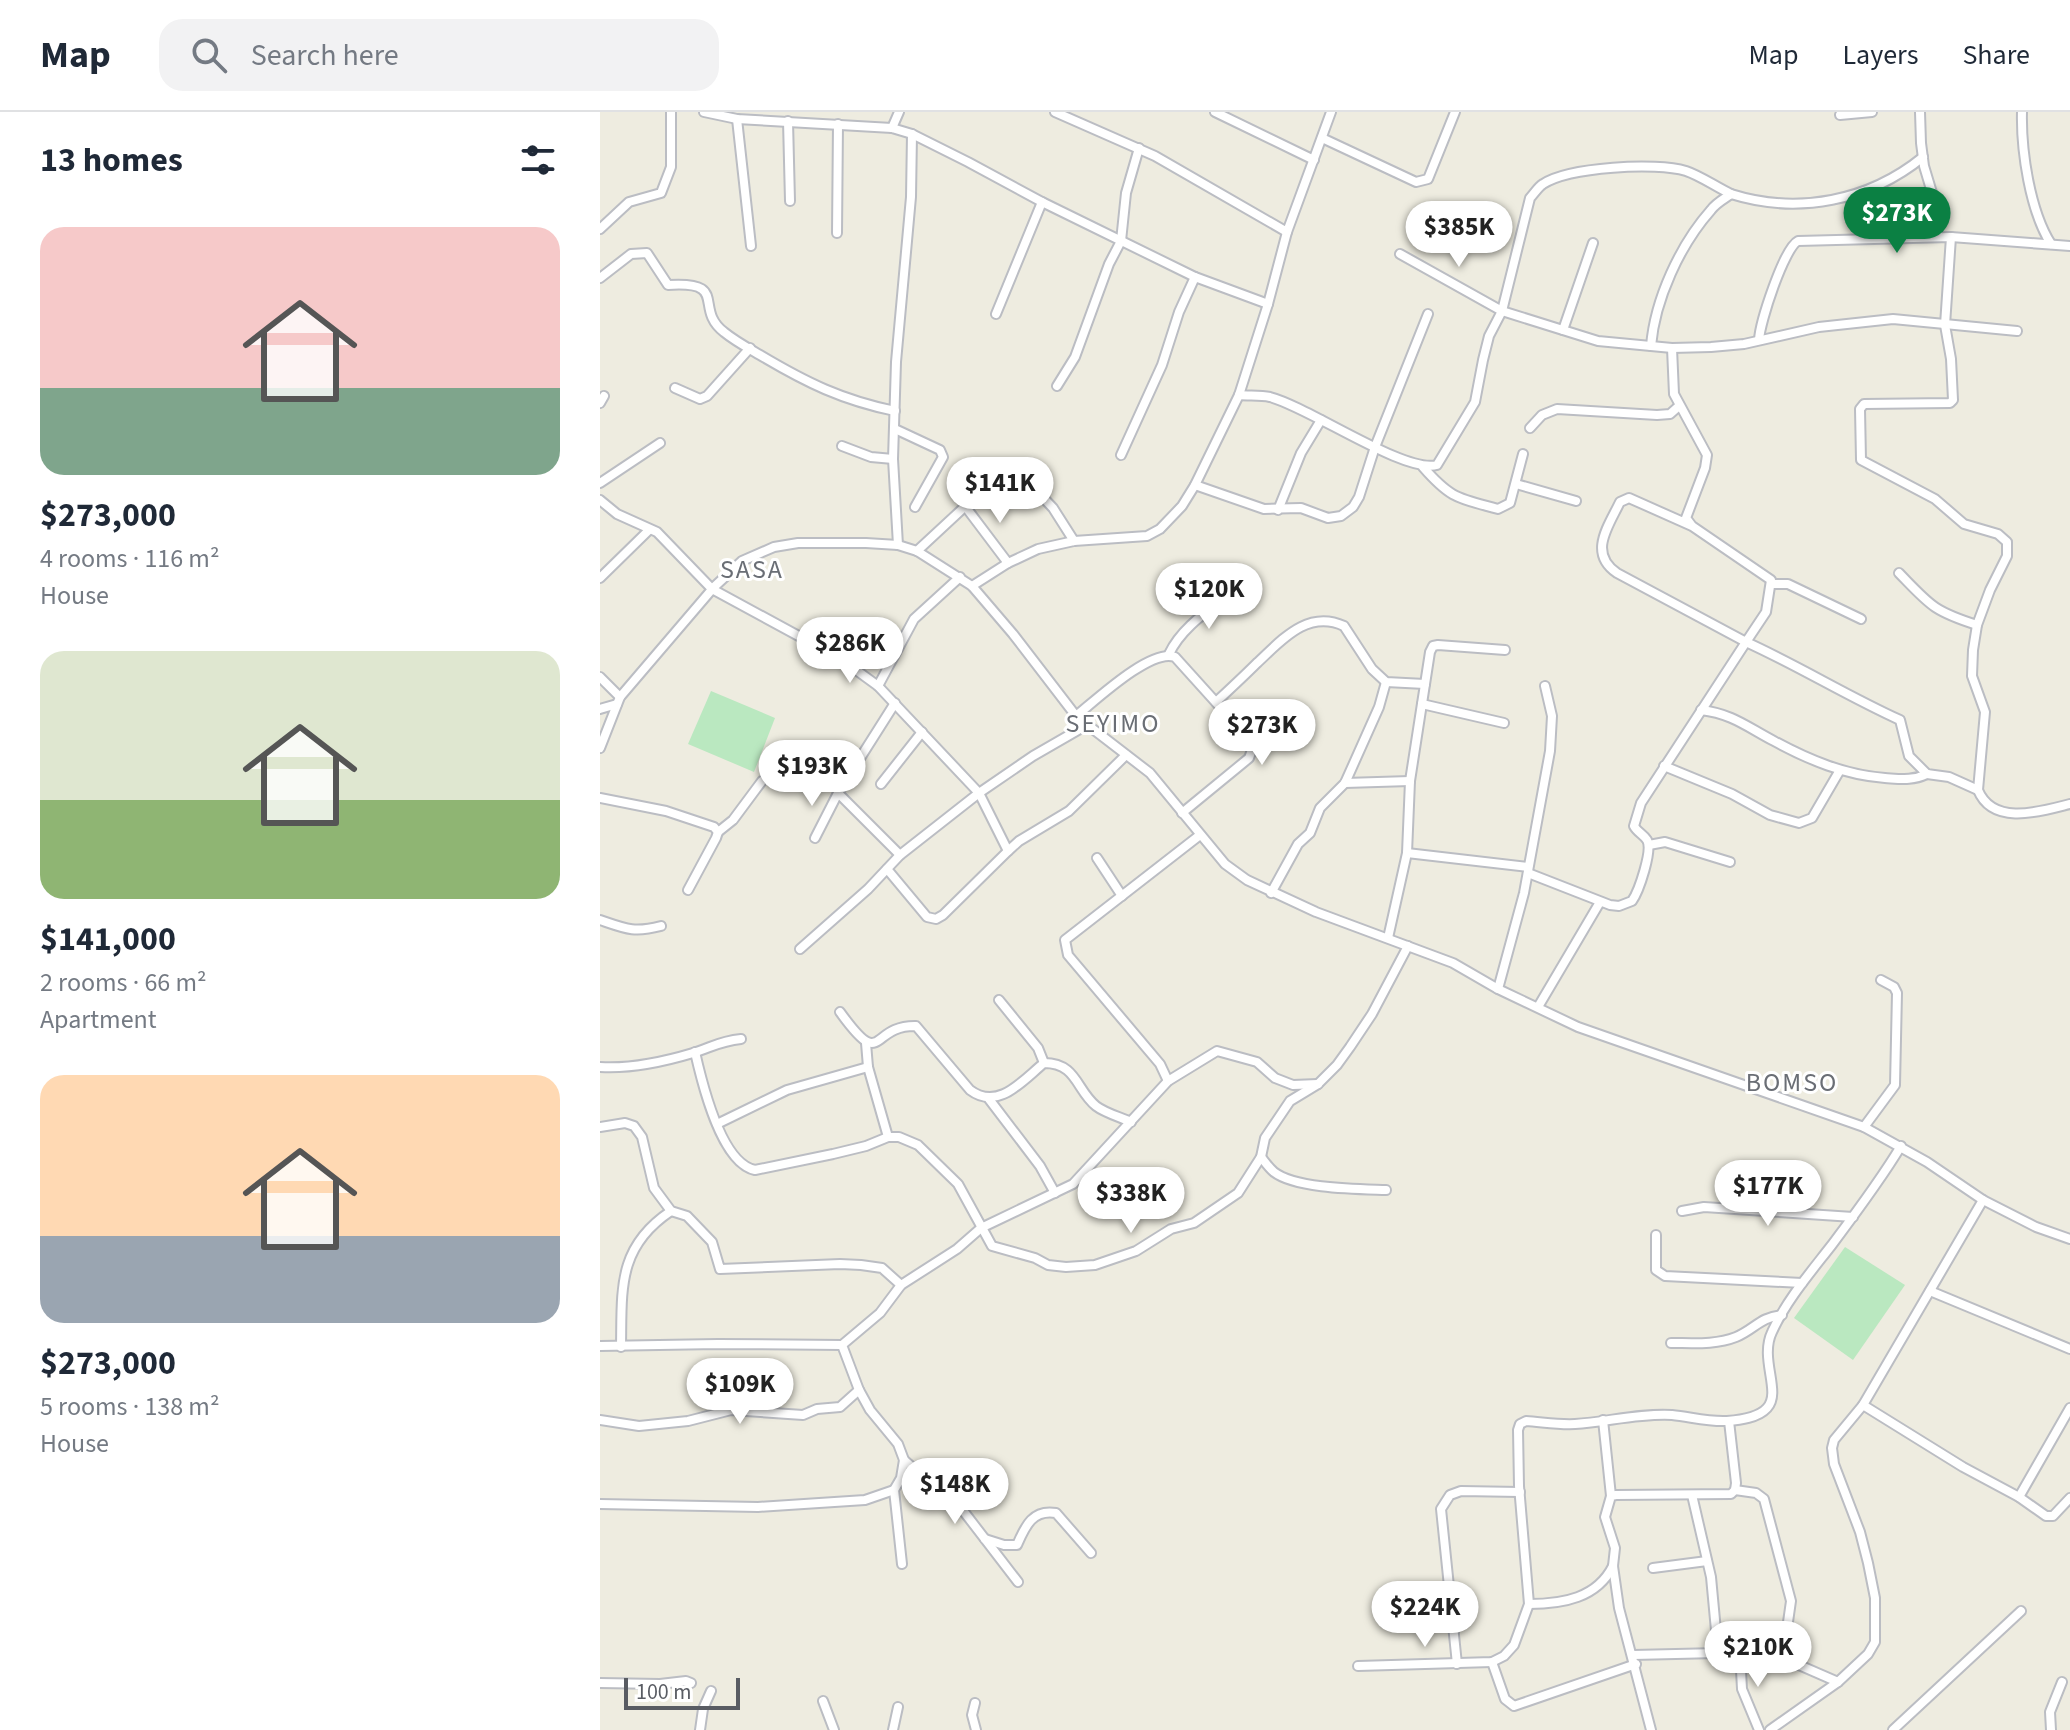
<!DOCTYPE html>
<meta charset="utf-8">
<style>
body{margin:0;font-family:"Source Sans 3",sans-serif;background:#f2f2f3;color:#1f2937;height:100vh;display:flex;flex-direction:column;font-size:30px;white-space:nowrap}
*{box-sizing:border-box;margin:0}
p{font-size:26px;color:#747a83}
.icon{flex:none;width:44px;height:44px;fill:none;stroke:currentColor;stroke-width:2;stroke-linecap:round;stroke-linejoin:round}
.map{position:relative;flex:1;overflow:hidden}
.panel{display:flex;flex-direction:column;background:#fff;width:600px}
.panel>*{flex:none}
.scale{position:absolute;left:24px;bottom:20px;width:116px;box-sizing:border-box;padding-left:8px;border:4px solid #595c63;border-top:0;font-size:22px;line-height:28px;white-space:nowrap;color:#595c63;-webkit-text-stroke:6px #fff;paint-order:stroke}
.price{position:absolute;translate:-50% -68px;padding:0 18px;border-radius:28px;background:#fff;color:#222;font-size:26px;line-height:52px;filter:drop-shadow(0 2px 4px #0008)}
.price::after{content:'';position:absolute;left:50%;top:48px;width:24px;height:18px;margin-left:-12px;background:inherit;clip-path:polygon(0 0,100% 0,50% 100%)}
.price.current{background:#0b8043;color:#fff}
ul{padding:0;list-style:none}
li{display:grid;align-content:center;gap:16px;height:424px;padding:0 40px}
li span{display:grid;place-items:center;height:248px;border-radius:24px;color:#555}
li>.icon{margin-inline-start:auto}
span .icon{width:144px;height:144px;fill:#fffc;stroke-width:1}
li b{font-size:34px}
h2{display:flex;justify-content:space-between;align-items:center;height:96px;padding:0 40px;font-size:34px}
header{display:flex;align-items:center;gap:48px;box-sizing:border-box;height:112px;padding:0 40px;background:#fff;border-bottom:2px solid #e0e1e3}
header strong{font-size:38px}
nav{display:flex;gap:44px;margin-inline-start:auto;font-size:28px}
.search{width:560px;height:72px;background:#f2f2f3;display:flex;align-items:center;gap:20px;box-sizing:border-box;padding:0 28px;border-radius:24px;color:#747a83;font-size:30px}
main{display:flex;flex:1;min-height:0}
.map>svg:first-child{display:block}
</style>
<header>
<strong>Map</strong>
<div class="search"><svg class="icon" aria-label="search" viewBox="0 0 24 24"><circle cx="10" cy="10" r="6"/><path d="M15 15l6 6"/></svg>Search here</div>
<nav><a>Map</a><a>Layers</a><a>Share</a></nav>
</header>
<main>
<section class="panel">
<h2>13 homes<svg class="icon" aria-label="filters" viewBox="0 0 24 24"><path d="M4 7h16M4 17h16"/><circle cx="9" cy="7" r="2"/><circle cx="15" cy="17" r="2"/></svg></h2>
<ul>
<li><span style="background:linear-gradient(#f6c9c9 65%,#7fa58c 0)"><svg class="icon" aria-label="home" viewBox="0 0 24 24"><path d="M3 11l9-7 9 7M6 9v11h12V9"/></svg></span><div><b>$273,000</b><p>4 rooms · 116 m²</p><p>House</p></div></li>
<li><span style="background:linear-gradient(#dfe7d0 60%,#8fb573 0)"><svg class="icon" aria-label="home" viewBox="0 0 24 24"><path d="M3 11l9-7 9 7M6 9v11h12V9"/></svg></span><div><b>$141,000</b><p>2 rooms · 66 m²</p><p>Apartment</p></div></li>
<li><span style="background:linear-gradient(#ffd9b3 65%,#9aa5b1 0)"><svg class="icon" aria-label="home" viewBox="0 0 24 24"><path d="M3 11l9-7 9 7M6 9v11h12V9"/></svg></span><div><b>$273,000</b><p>5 rooms · 138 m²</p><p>House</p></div></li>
</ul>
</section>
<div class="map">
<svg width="1470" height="1618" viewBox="0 0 1470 1618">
<rect width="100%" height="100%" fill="#eeece0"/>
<!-- green -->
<g fill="#bae8c0">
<polygon points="111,579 175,606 154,660 88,632"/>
<polygon points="1245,1135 1305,1173 1253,1248 1194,1206"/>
</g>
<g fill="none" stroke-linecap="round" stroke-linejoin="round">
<defs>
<g id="minor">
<polyline points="104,0 137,7 292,16 312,22 368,50 442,90 595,165"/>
<polyline points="455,0 555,44 687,120"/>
<polyline points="615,0 714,48"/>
<polyline points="1320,0 1321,31 1324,54 1333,84 1338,125"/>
<path d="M1422 0C1421 39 1430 99 1451 132"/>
<polyline points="1240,3 1272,0"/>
<polyline points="137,7 151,134"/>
<polyline points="188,9 190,89"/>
<polyline points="292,16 299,0"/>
<polyline points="722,26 816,70 828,67 855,0"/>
<polyline points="0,117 29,90 61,81 71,55 71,0"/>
<polyline points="237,121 238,12"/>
<path d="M1351 125 1345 213 1351 247 1353 288 1350 291 1264 292 1260 297 1261 348 1335 387 1364 412 1398 422 1407 430V444L1390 478 1377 513 1373 538 1372 564 1385 600 1378 678C1393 715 1442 699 1470 692"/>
<polyline points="800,142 902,199 998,229 1072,236 1111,235 1144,232 1219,215 1293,207 1417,219"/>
<path d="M0 166 31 142 47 141 68 173C130 169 93 196 124 220 135 229 148 236 160 243 207 271 242 288 295 299"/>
<polyline points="396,202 442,90"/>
<polyline points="963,218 993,131"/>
<path d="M1159 228C1160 210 1184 136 1198 129L1351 125 1470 134"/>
<path d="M1051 234C1055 187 1080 133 1111 98 1116 91 1124 87 1131 82 1198 103 1269 89 1323 45"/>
<path d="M1072 236 1074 282 1107 343 1105 356 1086 406 1092 414 1171 468 1166 500 1146 530 1017 461C988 441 1008 415 1020 390L1029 386 1092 414"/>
<polyline points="457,274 475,245 509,152 521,129 526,81 539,36"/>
<polyline points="75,276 100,287 107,284 150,236"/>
<path d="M639 283C649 284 660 283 670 285 709 295 805 362 837 353L875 290 883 248 889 224 902 199 930 86C934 82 938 75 943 72 969 55 1056 50 1086 59 1101 64 1116 75 1131 82"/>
<polyline points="0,291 4,284"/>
<polyline points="930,316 942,303 957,297 1057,303 1070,302 1079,294"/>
<polyline points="295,317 340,338 343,345 315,395"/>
<polyline points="242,334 271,345 293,347"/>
<polyline points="521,343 562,253 579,200 595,165 668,192"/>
<path d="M823 355C851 387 858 386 898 397L910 391 923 342"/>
<polyline points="0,371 60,331"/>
<polyline points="916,372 976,389"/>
<polyline points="595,373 664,397 701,396 728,406 741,404 753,395 759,385 775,335 828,202"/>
<polyline points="0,388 17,402 57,420 112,477 241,547 278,574 379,681 408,739 419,729 469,699 526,643"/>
<polyline points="365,394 408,451"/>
<polyline points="678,398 701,341 721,308"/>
<polyline points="298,433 293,347 296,250 311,85 312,22"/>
<polyline points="317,439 400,362 417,358 453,396 474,429"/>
<path d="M1299 461C1330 493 1333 499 1377 513"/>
<polyline points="0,466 49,418"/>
<polyline points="1172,472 1188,472 1261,507"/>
<polyline points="372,474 408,451 438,437 474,429 547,424 560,417 582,394 595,373 639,283 668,192 687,120 731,0"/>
<path d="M569 542C582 515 608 499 631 481"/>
<polyline points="0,565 20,585"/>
<polyline points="278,574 314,507 360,465"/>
<path d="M616 590C630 577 644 564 657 551 681 529 707 497 744 514L772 557 786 570 825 572"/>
<polyline points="295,591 238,681 300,743"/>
<polyline points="822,592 904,611"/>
<polyline points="0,597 17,592"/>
<path d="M1101 598C1133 602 1147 615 1174 629 1209 648 1245 663 1285 666 1301 667 1312 669 1327 662"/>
<path d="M476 604C496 588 551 536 575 545L649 627 653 635 649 646 582 701"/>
<polyline points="0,636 20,585 114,475 142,449 174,435 198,431 266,431 298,433 317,439 372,474 413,522 476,604 550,661 625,752 647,768 716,800 853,851 898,877 978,915 1264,1015 1327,1050 1383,1088 1436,1115 1470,1127"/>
<polyline points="1064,654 1132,682 1170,703 1199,711 1212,706 1240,658"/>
<polyline points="745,671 810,669"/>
<polyline points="281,672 322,620"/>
<polyline points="0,686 66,699 114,715 118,720 116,726 88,778"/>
<polyline points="118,720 133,708 162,669"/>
<polyline points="215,726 238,681"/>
<polyline points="1049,733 1065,730 1130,750"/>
<polyline points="807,741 928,755"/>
<polyline points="497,746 522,784"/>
<polyline points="287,757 327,805 336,807 343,803 408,739"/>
<path d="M928 761 1010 793 1019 794 1032 789C1039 779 1053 738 1047 728 1043 722 1037 720 1034 714L1041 691 1146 530C1199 554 1247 584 1300 608L1309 644 1327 662 1349 665 1378 678"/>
<polyline points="671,781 698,732 710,721 720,696 745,671 779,595 786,570"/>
<path d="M0 808C26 817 34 821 61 814"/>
<polyline points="788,826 807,741 810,669 830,540 833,534 838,533 905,538"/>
<polyline points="200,837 268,777 300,743 379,681 433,644 485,614"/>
<polyline points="898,877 924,781 950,639 952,604 945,574"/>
<polyline points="399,888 438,936 444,951"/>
<polyline points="938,895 1000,790"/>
<path d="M240 900C284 961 269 913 316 914L370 978C398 999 422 969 444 951 477 951 476 978 496 994 505 1001 520 1005 531 1010"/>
<polyline points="266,931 268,955 288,1025"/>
<path d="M95 940C102 971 121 1051 155 1058L233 1042 266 1034 288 1025H299L318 1033 358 1072 392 1134 435 1146 448 1153 466 1155 495 1153 536 1139 571 1117 594 1111 638 1081 661 1045 665 1026 690 989 718 972 737 953 750 935 772 902 808 834"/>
<path d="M0 955C31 957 63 950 93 941 112 935 120 929 141 927"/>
<polyline points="568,969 560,952 468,843 465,828 600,723"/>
<polyline points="389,987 440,1054 455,1081"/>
<polyline points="117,1012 187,978 268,955"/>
<polyline points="0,1015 25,1011 34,1014 42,1025 54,1076 71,1099 87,1104 112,1130 120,1157 240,1152 261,1153 282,1156 301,1173"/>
<polyline points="1264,1015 1295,973 1297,881 1294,875 1281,868"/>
<path d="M661 1045C665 1050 669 1056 674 1060 696 1077 759 1077 786 1078"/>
<polyline points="1082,1099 1104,1095 1253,1105"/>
<polyline points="1056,1123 1056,1158 1065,1164 1202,1171"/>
<polyline points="1330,1179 1470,1237"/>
<path d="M1071 1231C1093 1231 1116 1233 1136 1225 1155 1217 1160 1205 1182 1203"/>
<polyline points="0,1234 118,1232 242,1233"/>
<path d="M21 1235C22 1177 17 1135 71 1099"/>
<polyline points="1263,1293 1363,1355 1419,1385 1446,1404 1453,1404 1470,1386"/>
<polyline points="0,1308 39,1314 88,1309 131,1298 203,1303 217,1297 240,1295 259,1278"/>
<polyline points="1003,1308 1011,1384"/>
<polyline points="304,1348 330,1371 358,1392 418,1470"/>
<polyline points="1135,1378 1156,1381 1164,1387 1191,1489 1188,1510 1176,1543"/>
<polyline points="1092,1383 1111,1465 1118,1540"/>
<polyline points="1419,1385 1470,1296"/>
<polyline points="0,1392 158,1395 265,1388 294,1378"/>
<path d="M385 1427 404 1433H417C425 1415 432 1397 456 1401L491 1441"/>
<polyline points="302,1452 294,1378 301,1366 304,1348 298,1332 270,1298 259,1278 242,1233 280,1201 301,1173 357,1137 381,1116 473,1072 568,969 617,939 657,950 675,966 693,973 718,972"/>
<polyline points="1053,1456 1107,1449"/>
<path d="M929 1492C963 1492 997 1486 1013 1454"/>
<polyline points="1140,1540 1142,1577 1159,1618"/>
<polyline points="1033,1543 1161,1540 1176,1543 1238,1570"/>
<polyline points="892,1550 905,1587 914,1594 1036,1552"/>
<polyline points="857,1552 841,1397 850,1383 861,1379 920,1380"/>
<path d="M758 1554 892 1550 904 1544 914 1533 929 1492 919 1374 918 1318 920 1312 926 1309C942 1310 959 1313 975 1312 1007 1310 1040 1301 1072 1303 1091 1305 1108 1310 1127 1309 1140 1308 1158 1306 1167 1296 1182 1280 1159 1247 1172 1220 1186 1189 1210 1161 1231 1134 1255 1102 1280 1069 1301 1034"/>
<polyline points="0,1571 60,1572 86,1569 91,1571"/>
<polyline points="223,1589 234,1618"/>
<polyline points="375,1591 372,1603 376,1618"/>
<polyline points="100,1618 103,1597 111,1579"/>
<polyline points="293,1618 298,1595"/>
<polyline points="1051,1618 1019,1496 1013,1454 1015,1436 1005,1405 1011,1384 1016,1383 1131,1382 1135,1378 1136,1371 1129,1309"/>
<polyline points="1170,1618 1238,1570 1268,1542 1275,1530 1275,1486 1268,1451 1260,1420 1234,1352 1232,1336 1234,1328 1263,1293 1383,1088"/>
<polyline points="1293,1618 1421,1499"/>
<polyline points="1451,1618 1450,1600 1462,1570"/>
</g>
</defs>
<!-- minor casing -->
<use href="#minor" stroke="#bbbdc3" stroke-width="12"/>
<!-- minor -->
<use href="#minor" stroke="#fff" stroke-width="8"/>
</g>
<g text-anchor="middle" stroke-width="6" stroke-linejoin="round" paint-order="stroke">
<!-- quarter labels -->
<g font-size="26" letter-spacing="2" fill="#6a6e75" stroke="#fff">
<text x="152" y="466">SASA</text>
<text x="513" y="620">SEYIMO</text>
<text x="1192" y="979">BOMSO</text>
</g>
</g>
</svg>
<div class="scale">100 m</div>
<b class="price current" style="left:1297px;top:143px">$273K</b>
<b class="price" style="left:859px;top:157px">$385K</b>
<b class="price" style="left:400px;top:413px">$141K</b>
<b class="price" style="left:609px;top:519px">$120K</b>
<b class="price" style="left:250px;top:573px">$286K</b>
<b class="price" style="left:662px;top:655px">$273K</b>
<b class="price" style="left:212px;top:696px">$193K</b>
<b class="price" style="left:1168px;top:1116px">$177K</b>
<b class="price" style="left:531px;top:1123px">$338K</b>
<b class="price" style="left:140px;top:1314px">$109K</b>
<b class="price" style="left:355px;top:1414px">$148K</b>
<b class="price" style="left:825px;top:1537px">$224K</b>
<b class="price" style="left:1158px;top:1577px">$210K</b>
</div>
</main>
